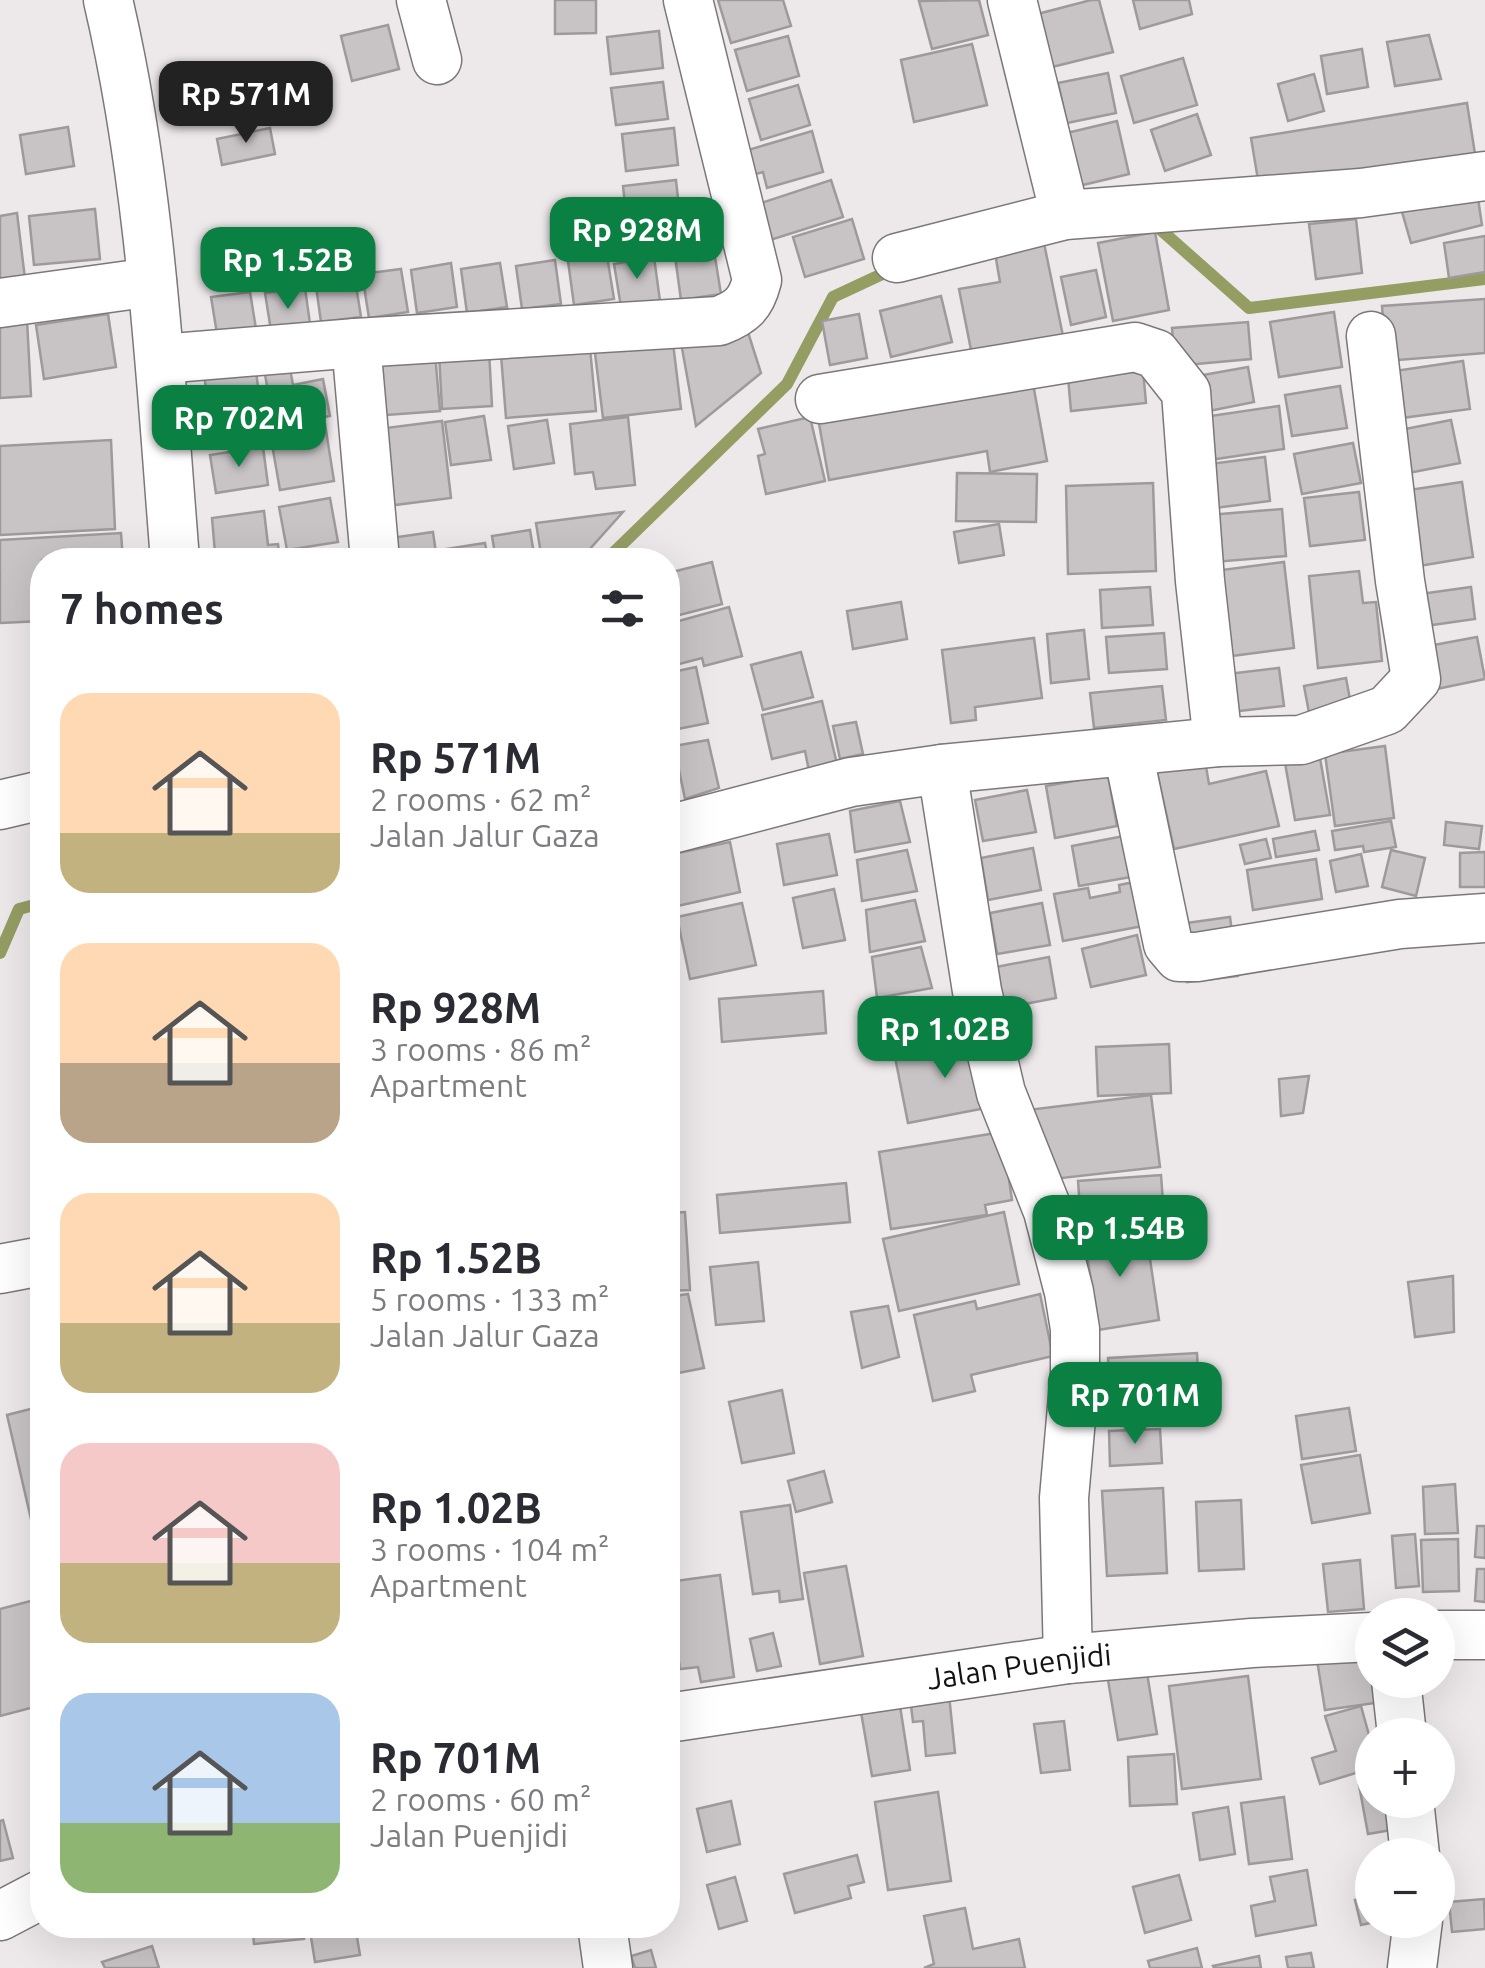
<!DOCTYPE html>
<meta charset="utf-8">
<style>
body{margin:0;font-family:Ubuntu,sans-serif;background:#f7f7f7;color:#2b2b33;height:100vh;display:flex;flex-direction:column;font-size:38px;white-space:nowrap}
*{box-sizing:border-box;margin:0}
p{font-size:32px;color:#7c7c81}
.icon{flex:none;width:55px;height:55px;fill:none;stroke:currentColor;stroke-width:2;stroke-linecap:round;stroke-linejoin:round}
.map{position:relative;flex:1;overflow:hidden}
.sheet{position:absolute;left:30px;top:548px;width:650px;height:1390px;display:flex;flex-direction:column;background:#fff;border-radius:40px;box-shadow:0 10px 40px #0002}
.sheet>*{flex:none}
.buttons{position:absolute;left:1355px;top:1598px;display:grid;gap:20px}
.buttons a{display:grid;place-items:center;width:100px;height:100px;border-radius:50%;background:#fff;box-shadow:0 10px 40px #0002;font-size:50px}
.price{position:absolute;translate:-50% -85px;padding:0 22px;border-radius:20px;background:#0b8043;color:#fff;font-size:32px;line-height:65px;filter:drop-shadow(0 2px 5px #0008)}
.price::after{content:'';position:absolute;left:50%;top:60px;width:30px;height:22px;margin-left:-15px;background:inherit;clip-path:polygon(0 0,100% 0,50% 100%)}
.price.current{background:#222;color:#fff}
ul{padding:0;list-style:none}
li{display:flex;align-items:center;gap:30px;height:250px;padding:0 30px}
li span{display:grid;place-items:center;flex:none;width:280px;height:200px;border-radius:30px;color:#555}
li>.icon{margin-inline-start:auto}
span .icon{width:120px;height:120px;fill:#fffc;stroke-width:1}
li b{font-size:42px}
h2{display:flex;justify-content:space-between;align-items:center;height:120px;padding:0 30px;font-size:42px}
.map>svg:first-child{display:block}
</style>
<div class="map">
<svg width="1485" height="1968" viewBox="0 0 1485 1968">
<rect width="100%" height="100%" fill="#ede9eb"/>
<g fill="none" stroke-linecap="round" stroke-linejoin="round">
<!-- stream -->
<g stroke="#949e63" stroke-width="12">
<polyline points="1152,222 1249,308 1485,279"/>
<polyline points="606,560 787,384 833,297 893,269"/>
<polyline points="0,953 19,909 42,903"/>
</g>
</g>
<!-- building -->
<g fill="#c8c4c6" stroke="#9e9a9c" stroke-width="2.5">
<polygon points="555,0 596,0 596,33 555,34"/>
<polygon points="718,0 783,0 791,26 731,43"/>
<polygon points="979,0 988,35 932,49 919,1"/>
<polygon points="1091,0 1099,0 1113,52 1044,69 1030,16"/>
<polygon points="1133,0 1189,0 1192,14 1140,29"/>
<polygon points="388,25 399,69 352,81 341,36"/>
<polygon points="659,31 663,68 611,74 607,37"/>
<polygon points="1429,35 1441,79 1395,86 1387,42"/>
<polygon points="788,36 799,76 747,91 735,50"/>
<polygon points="972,44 987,105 914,122 901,60"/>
<polygon points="1362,49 1368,87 1327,94 1321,56"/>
<polygon points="1183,58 1197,105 1134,123 1121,76"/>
<polygon points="1108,73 1116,113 1067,123 1058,83"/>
<polygon points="1314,74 1324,111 1288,121 1278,84"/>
<polygon points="663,82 668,119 616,125 611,88"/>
<polygon points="798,85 810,125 761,140 749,99"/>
<polygon points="1467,103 1475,154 1260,192 1251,138"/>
<polygon points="1197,114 1211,155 1165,171 1151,130"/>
<polygon points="1117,121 1129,174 1062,190 1050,137"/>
<polygon points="68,127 74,166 26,174 20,135"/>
<polygon points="270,128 275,154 222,165 217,139"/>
<polygon points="674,128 678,165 626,171 622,134"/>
<polygon points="812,131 823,172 767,188 763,172 745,177 738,153"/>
<polygon points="676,180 680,217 627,223 623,186"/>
<polygon points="831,180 843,217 764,242 752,206"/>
<polygon points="1476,185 1482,225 1411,243 1398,198"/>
<polygon points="95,209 100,259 34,265 29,216"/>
<polygon points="17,213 26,287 0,290 0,216"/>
<polygon points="852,219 864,259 805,277 793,237"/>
<polygon points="1356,219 1362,273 1316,279 1309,224"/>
<polygon points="1155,232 1169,310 1113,321 1098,243"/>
<polygon points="1485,236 1485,272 1449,278 1444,243"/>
<polygon points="1044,243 1063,336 972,355 959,289 1000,282 995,253"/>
<polygon points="714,251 721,294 681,300 675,256"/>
<polygon points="607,256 614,299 574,305 568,261"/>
<polygon points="654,257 660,301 621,307 614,264"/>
<polygon points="555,260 561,304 522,309 516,266"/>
<polygon points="451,263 457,307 417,313 411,270"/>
<polygon points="500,263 507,307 467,313 461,269"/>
<polygon points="401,269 408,312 369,318 362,274"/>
<polygon points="1096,270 1106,317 1071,325 1061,277"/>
<polygon points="354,273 361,317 321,322 315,279"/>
<polygon points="305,288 311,331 272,337 265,293"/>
<polygon points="250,292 257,335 218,340 211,297"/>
<polygon points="941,296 952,342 891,357 880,311"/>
<polygon points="1485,299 1485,353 1386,361 1382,306"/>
<polygon points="1334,312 1342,367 1279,377 1270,322"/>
<polygon points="108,314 116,367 44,379 36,325"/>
<polygon points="859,314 867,358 830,365 822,321"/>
<polygon points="27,320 31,396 0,398 0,322"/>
<polygon points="1248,322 1251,359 1175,366 1172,328"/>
<polygon points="746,326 761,373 696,426 680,337"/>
<polygon points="672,335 681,409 603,418 594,345"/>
<polygon points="590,348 596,411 506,418 501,355"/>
<polygon points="489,350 492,406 442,409 439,353"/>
<polygon points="435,353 440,411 373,416 368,359"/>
<polygon points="288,358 293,385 323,379 330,416 274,426 263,363"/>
<polygon points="1142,359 1146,403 1071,411 1067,366"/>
<polygon points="1463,361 1470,409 1394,419 1388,372"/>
<polygon points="1248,367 1254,402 1199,413 1192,377"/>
<polygon points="256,369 262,427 209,435 207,415 186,418 184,391 206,389 204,374"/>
<polygon points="1032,378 1047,461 990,472 987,451 829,480 818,418"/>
<polygon points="1340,386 1347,428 1292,436 1285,395"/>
<polygon points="1279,406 1284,449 1196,462 1190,419"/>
<polygon points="484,416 491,460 451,465 445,422"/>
<polygon points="628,417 635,485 596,489 593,472 575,474 570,424"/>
<polygon points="810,417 825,481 766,494 758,456 765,454 758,429"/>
<polygon points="547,420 554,463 514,469 508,426"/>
<polygon points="1451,420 1460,463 1398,475 1390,432"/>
<polygon points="442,421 451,498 387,506 378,429"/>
<polygon points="325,424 334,481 280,490 270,433"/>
<polygon points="111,440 115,529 0,535 0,446"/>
<polygon points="1353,443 1361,483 1302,494 1294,454"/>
<polygon points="263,447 268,485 216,493 210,455"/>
<polygon points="1265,457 1270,501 1207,509 1202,465"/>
<polygon points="957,473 1037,474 1036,522 956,521"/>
<polygon points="1462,482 1473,557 1407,568 1396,492"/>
<polygon points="1153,483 1156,571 1068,574 1066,486"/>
<polygon points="1359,492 1365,540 1310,546 1304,498"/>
<polygon points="330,498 338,542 287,550 279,507"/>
<polygon points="1282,509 1286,556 1201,563 1197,516"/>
<polygon points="264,511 268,545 278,544 280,560 198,560 198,555 215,553 212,518"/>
<polygon points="623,512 580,560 542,560 536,523"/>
<polygon points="999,524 1004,555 959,563 954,532"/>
<polygon points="530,530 535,560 496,560 492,536"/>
<polygon points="433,532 437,560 387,560 384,539"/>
<polygon points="121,533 123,560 42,560 42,621 0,623 0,540"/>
<polygon points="485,543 488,560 448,560 446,549"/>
<polygon points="712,562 722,604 668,618 668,573"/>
<polygon points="1284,562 1294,648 1224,657 1214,571"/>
<polygon points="1359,571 1363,603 1376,602 1382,661 1318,668 1309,576"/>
<polygon points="1150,587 1153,625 1102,628 1100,590"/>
<polygon points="1471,587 1475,619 1418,627 1413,595"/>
<polygon points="901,602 907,639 853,649 847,611"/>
<polygon points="729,607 742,656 704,666 702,658 668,667 668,624"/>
<polygon points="1084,630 1089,679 1051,683 1047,634"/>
<polygon points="1164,633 1167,669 1109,673 1106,637"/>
<polygon points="1477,637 1485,679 1432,690 1423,647"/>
<polygon points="1034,638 1042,698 975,707 976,720 951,723 942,650"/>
<polygon points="801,652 813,697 763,710 751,665"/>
<polygon points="696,667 708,723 668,731 668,673"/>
<polygon points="1279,668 1284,706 1230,712 1227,674"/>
<polygon points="1346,678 1352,710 1310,718 1304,686"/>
<polygon points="1162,686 1166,720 1094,728 1090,693"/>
<polygon points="822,701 837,764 809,771 805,751 772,759 762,715"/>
<polygon points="856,722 863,754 840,759 833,726"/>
<polygon points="708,740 719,788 685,799 674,746"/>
<polygon points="1385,746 1394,818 1335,826 1325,754"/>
<polygon points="1320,758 1330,815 1295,820 1285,763"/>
<polygon points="1205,761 1209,784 1266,771 1279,826 1174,849 1157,772"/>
<polygon points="1108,775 1117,826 1055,838 1046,786"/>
<polygon points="1027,790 1036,832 983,841 975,800"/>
<polygon points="900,801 910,842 855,852 850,811"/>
<polygon points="1391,821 1396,847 1364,852 1363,846 1335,850 1332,831"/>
<polygon points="1446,822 1482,826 1479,849 1444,845"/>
<polygon points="1315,831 1319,850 1276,857 1273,839"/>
<polygon points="829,834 837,875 784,885 777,844"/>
<polygon points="1124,836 1131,877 1079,886 1072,846"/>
<polygon points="1266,839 1271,858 1245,864 1240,845"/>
<polygon points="730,842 740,892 673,907 678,928 668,931 668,855"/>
<polygon points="1033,848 1041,890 988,900 981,858"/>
<polygon points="907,850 917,891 862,901 857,860"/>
<polygon points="1391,850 1425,858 1416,896 1382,887"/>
<polygon points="1485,852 1485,887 1460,887 1460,853"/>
<polygon points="1361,854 1368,886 1336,892 1330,861"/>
<polygon points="1316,859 1322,899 1253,910 1247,870"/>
<polygon points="1134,882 1143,926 1063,941 1054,894 1088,888 1090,898 1120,892 1119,885"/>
<polygon points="834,889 845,940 803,948 793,898"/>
<polygon points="915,900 925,941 870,952 866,910"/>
<polygon points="742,903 756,965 690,979 677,917"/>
<polygon points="1042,903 1050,945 997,954 990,913"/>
<polygon points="1230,917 1238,976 1187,982 1179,924"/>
<polygon points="1137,935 1146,975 1091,987 1082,949"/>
<polygon points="921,947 932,988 877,998 872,957"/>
<polygon points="1049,957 1056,998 1004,1008 996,967"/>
<polygon points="823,991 826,1033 722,1042 719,999"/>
<polygon points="930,998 940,1039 885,1049 881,1008"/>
<polygon points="982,1039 996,1106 908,1123 895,1057"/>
<polygon points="1169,1044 1171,1093 1098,1096 1096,1047"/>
<polygon points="1309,1076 1303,1113 1281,1116 1279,1079"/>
<polygon points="1151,1095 1160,1167 1053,1179 1028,1110"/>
<polygon points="668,1098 676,1169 668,1170"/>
<polygon points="1002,1132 1012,1200 985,1205 987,1215 891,1229 879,1152"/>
<polygon points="1161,1175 1165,1229 1082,1235 1078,1181"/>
<polygon points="846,1183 850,1222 720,1233 717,1195"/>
<polygon points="685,1212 690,1290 668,1291 668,1213"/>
<polygon points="1004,1212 1019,1284 899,1311 883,1239"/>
<polygon points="1146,1232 1159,1320 1092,1331 1094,1299 1088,1261 1075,1263 1072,1244"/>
<polygon points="758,1262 764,1321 716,1325 710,1267"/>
<polygon points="1453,1276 1454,1332 1415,1337 1408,1282"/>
<polygon points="688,1294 704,1368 668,1375 668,1297"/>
<polygon points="1040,1294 1053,1356 971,1375 975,1391 933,1401 914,1315 975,1301 977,1309"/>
<polygon points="888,1306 899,1357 862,1368 851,1312"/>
<polygon points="1197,1353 1200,1412 1111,1417 1108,1358"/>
<polygon points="782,1390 794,1453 742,1463 729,1402"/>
<polygon points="42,1406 42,1567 7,1415"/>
<polygon points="1349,1408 1356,1451 1302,1459 1296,1416"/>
<polygon points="1160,1429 1162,1463 1110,1466 1109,1431"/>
<polygon points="1360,1455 1370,1513 1312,1523 1301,1465"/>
<polygon points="824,1471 832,1502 796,1512 788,1481"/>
<polygon points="1455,1484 1458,1533 1425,1534 1423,1487"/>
<polygon points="1163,1488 1167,1573 1107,1576 1102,1491"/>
<polygon points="1241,1500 1244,1569 1199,1571 1196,1502"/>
<polygon points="790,1505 803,1599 780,1602 779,1591 753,1594 741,1512"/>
<polygon points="1477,1526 1485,1526 1485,1558 1475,1557"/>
<polygon points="1415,1534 1419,1586 1396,1588 1392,1536"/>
<polygon points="1458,1539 1459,1591 1423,1592 1421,1540"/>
<polygon points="1360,1560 1364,1609 1328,1612 1323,1564"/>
<polygon points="846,1566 863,1656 820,1664 804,1573"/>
<polygon points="1477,1569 1485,1569 1485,1602 1475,1601"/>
<polygon points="720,1575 734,1677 701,1682 698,1667 680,1669 668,1582"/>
<polygon points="38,1599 42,1616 42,1705 0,1716 0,1609"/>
<polygon points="773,1633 781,1666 757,1671 750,1639"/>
<polygon points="1367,1652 1375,1703 1325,1710 1317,1660"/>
<polygon points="1147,1673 1157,1734 1118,1740 1108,1680"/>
<polygon points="1248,1676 1261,1779 1182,1789 1169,1686"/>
<polygon points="949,1695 955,1753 926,1756 923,1721 913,1722 910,1698"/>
<polygon points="900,1706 910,1770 872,1776 861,1712"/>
<polygon points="1361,1706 1372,1746 1372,1768 1320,1784 1312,1758 1336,1751 1325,1716"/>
<polygon points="1064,1721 1070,1770 1041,1773 1034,1724"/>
<polygon points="1174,1754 1177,1804 1130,1806 1128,1757"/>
<polygon points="1372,1783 1372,1800 1392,1800 1397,1829 1368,1834 1359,1785"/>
<polygon points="938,1792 951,1881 888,1890 875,1802"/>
<polygon points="1284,1797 1292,1859 1249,1864 1241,1803"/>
<polygon points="731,1801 740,1844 707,1852 697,1809"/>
<polygon points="1228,1807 1235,1854 1200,1860 1193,1813"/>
<polygon points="3,1820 13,1858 0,1861 0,1821"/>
<polygon points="857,1855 864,1882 848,1886 851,1898 795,1913 784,1874"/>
<polygon points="1307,1870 1316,1925 1256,1936 1251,1906 1275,1901 1270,1877"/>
<polygon points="1179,1875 1191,1920 1145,1933 1133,1887"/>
<polygon points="735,1877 747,1921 719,1929 707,1885"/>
<polygon points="1372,1896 1372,1920 1384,1920 1361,1925 1355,1900"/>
<polygon points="1484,1899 1485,1929 1452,1932 1449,1902"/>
<polygon points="965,1908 973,1949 1019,1939 1025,1968 924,1968 934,1964 924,1916"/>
<polygon points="252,1925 303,1925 304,1939 254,1944"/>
<polygon points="309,1925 355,1925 360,1955 315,1962"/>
<polygon points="358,1925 411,1925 411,1928 359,1935"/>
<polygon points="152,1946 159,1968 105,1968 102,1962"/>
<polygon points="1197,1948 1202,1968 1150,1968 1148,1961"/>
<polygon points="651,1950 656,1968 635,1968 631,1956"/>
<polygon points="1311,1953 1314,1968 1288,1968 1286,1957"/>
<polygon points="1259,1956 1261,1968 1214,1968 1213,1966"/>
</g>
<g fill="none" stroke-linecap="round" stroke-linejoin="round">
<defs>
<g id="street">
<path d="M108 0C151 183 160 373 175 560"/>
<polyline points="421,0 437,60"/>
<polyline points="1012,0 1065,215"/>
<polyline points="897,258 1065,215 1361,193 1485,176"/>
<polyline points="0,303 152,282"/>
<polyline points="356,343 375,560"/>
<path d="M161 359 356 343 719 321C742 312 751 304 757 280L688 0"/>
<polyline points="820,399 1135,347 1156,354 1186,392 1200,581 1218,742"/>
<polyline points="1128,752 1168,944 1179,957 1197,957 1400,924 1485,918"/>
<polyline points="942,769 977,991 1001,1093 1048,1211 1069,1292 1075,1329 1075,1373 1064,1498 1068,1659"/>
<polyline points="0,805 42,795"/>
<polyline points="668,830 851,782 942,769 1218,742 1301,740 1387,710 1416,679 1400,581 1371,336"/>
<polyline points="0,1269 42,1261"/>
<polyline points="1438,1635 1485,1635"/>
<polyline points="1396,1680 1402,1735"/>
<path id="s1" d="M668 1718 1068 1659 1252 1643 1372 1637"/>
<polyline points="1409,1800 1415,1855"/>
<polyline points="0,1916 42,1894"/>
<polyline points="602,1925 608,1968"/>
<polyline points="1412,1968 1418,1920"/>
</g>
</defs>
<!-- street casing -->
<use href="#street" stroke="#7c787a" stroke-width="51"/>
<!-- street -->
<use href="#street" stroke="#fff" stroke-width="48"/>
</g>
<g text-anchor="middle" stroke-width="9" stroke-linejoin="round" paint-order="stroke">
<!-- street labels -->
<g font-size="30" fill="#141313" stroke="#ede9eb">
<text dy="10" stroke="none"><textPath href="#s1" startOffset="355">Jalan Puenjidi</textPath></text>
</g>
</g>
</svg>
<div class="buttons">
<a><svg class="icon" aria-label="layers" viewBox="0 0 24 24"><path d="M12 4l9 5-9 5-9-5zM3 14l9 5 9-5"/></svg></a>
<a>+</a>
<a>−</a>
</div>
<b class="price current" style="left:246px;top:146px">Rp 571M</b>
<b class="price" style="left:637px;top:282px">Rp 928M</b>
<b class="price" style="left:288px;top:312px">Rp 1.52B</b>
<b class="price" style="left:239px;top:470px">Rp 702M</b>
<b class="price" style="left:945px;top:1081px">Rp 1.02B</b>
<b class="price" style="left:1120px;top:1280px">Rp 1.54B</b>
<b class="price" style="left:1135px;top:1447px">Rp 701M</b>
<section class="sheet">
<h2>7 homes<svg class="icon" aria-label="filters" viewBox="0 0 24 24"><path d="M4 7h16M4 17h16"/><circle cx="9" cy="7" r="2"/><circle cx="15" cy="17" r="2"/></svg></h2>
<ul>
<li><span style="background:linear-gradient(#ffd9b3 70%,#c2b280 0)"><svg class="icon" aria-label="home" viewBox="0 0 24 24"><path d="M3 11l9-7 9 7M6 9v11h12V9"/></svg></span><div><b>Rp 571M</b><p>2 rooms · 62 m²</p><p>Jalan Jalur Gaza</p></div></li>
<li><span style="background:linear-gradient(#ffd9b3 60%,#b9a48a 0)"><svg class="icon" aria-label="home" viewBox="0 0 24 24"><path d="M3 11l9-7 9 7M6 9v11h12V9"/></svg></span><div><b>Rp 928M</b><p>3 rooms · 86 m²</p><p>Apartment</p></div></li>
<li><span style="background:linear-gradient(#ffd9b3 65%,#c2b280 0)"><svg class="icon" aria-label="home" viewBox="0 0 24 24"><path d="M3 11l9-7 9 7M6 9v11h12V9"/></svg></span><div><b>Rp 1.52B</b><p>5 rooms · 133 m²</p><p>Jalan Jalur Gaza</p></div></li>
<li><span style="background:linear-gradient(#f6c9c9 60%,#c2b280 0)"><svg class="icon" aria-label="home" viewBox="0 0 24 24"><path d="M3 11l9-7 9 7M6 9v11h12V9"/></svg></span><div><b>Rp 1.02B</b><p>3 rooms · 104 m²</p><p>Apartment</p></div></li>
<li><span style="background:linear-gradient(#a9c7e8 65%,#8fb573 0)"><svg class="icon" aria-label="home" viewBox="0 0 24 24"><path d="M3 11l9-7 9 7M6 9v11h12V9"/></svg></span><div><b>Rp 701M</b><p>2 rooms · 60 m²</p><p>Jalan Puenjidi</p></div></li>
</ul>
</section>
</div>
